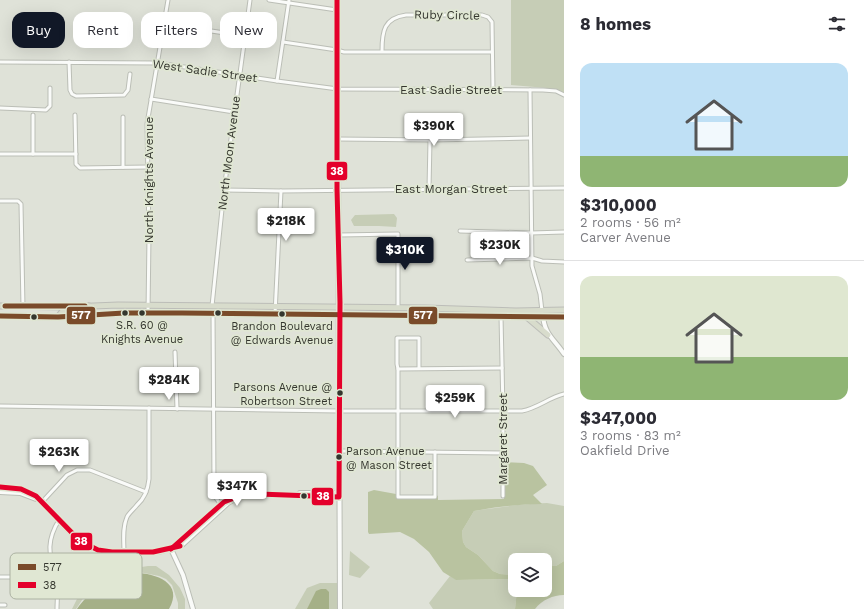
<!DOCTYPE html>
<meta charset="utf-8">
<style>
body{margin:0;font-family:"Work Sans",sans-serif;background:#f2f2f3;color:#2b2b33;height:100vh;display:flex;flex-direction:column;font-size:15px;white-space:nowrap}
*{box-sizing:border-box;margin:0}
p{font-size:13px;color:#7c7c81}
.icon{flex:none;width:22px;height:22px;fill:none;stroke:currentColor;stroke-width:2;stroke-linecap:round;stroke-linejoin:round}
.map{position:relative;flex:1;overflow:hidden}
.details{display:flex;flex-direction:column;background:#fff;width:300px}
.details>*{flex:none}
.hud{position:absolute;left:12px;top:12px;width:380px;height:36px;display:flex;gap:8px}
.tools{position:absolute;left:508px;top:553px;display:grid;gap:8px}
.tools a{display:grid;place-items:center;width:44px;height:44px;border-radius:8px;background:#fff;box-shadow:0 4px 16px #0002;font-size:20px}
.price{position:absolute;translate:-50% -34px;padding:0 9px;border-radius:4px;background:#fff;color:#222;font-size:13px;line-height:26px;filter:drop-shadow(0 1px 2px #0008)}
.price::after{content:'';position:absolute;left:50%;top:24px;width:12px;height:9px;margin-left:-6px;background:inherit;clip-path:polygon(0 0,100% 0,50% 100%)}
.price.current{background:#111827;color:#fff}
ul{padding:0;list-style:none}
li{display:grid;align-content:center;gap:8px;height:212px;padding:0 16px}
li+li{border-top:1px solid #e1e1e2}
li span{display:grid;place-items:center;height:124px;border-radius:12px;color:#555}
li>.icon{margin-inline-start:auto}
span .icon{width:72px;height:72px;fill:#fffc;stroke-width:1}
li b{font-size:17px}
h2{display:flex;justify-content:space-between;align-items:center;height:48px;padding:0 16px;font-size:17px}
.tag{padding:0 14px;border-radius:12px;background:#fff;box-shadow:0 4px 16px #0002;font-size:14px;line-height:36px}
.tag.current{background:#111827;color:#fff}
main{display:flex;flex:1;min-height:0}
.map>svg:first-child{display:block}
</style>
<main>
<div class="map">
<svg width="564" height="609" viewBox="0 0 564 609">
<rect width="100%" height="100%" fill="#dfe2d8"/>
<!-- green -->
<g fill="#c6cdb6">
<polygon points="511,0 564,0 564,93 547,88 511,85"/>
<polygon points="394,214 397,218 396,227 379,226 354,226 351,220 355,215 357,215"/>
<path d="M547 503 564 506V561L556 566 545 565V560H515V575L500 574 493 571 478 555 466 547 463 542 462 531 474 511C498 507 522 504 547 503Z"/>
<polygon points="350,551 370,567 360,578 349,575"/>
<polygon points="148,566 156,566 169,575 180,588 185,599 185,609 178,609 178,603 172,585 166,579 159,576 139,572 119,574 105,580 86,594 76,609 72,609 78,597 92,588 101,576 116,569 135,568"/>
<polygon points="450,576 457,580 515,579 515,590 517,590 515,609 433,609 429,603"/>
<polygon points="320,583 340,583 340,609 295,609 307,588"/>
</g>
<!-- forest -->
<g fill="#b9c3a0">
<path d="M505 462 524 463 533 466 547 485 533 495 542 504C520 504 496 507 474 511L462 531 463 542 466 547 478 555 493 571 500 574 515 575V579L456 580 443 572 429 552 414 539 400 532 369 534 368 532V492L374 490 396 494 397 499H436V495L438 496V500L504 499Z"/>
<path d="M564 561V595C553 595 542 600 535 609H515L517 590H545V565L556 566Z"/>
</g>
<!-- water -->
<g fill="#a5b087">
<path d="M132 573C153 572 185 582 169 609H77C83 600 89 595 97 589 111 579 115 576 132 573Z"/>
<polygon points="321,589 326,589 329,592 329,609 307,609 316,591"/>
</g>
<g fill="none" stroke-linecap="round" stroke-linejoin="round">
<defs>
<g id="street">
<polyline points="269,0 337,10"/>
<polyline points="164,24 245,36"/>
<polyline points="283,42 337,50 344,52 492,52"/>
<path d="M382 51C382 31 384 18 406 15H482L488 17 492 22 493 90"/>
<polyline points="0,62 158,63 277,81 338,89 543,90 556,91 564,95"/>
<polyline points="69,62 70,90 72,94 76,96 124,95 128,90 130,74"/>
<polyline points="277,81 289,0"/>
<polyline points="530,90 532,266 540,294 542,311"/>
<polyline points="151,99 234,112"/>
<polyline points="0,108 46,110 50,106 50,88"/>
<polyline points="33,115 33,154"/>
<polyline points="75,115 76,164 80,168 148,167"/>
<polyline points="123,117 123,167"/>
<polyline points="338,139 430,140 530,138"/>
<polyline points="0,154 76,154"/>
<polyline points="429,189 430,140"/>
<polyline points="224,190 281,191 564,188"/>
<polyline points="0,201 18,201 21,204 23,307"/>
<polyline points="460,231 531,233 564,232"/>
<polyline points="339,235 398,234 398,308"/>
<polyline points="467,260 532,258 542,261 564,262"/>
<polyline points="212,306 224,190 250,0"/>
<polyline points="148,313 149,236 147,124 168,0"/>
<polyline points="213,313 214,488 216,498 221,505"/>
<polyline points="275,314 281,191"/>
<polyline points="501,316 503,411 503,496"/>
<polyline points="175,352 177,409"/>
<polyline points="419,368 419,338 397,338 397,364 398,369 398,497 435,497 435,452"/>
<polyline points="398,369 502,368"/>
<polyline points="0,406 338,411"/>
<path d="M340 411H522C538 408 548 398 564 394"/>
<polyline points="339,451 503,453"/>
<polyline points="42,502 67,475 77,470 90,470 146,492"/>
<path d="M124 553C124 541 122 528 127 517 129 513 134 509 137 505 145 498 148 489 149 479V408"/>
<polyline points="0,577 55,577"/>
<polyline points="0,605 5,605"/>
<path d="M57 609C57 602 58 594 57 587 52 559 43 546 59 520"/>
</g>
<g id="secondary">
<path d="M337 0C338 203 340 406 340 609"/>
<path d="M543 315C544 334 554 339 564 354"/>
<polyline points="0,487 21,489 36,496 73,535 86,545 104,552 124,553 158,552 182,545 228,503 242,495"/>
<polyline points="0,492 20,493 36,499"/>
<polyline points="300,493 339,493"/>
<polyline points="173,547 186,537 224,502 239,496 259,494 339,497"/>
<polyline points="171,549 183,575 193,609"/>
</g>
<g id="highway">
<polyline points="0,306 69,307 118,305 426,308 516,311 564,310"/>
<polyline points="0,316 58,317 124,313 182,313 564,317"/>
<polyline points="58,317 62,312 84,311 87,310 89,306"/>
<polyline points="528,318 548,335"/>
</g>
</defs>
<!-- street casing -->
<use href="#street" stroke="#bbbeb6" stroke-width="5"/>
<!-- secondary casing -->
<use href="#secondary" stroke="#bbbeb6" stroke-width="6"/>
<!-- highway casing -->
<use href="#highway" stroke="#bcbdb8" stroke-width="7"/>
<!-- street -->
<use href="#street" stroke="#fafbf9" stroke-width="3"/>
<!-- secondary -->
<use href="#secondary" stroke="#fafbf9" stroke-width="4"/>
<!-- highway -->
<use href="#highway" stroke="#d8dccc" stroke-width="5"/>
<defs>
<g id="bus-1">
<polyline points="5,306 85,306"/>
<polyline points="0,316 58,317 124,313 182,313 564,317"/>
</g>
<g id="bus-2">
<polyline points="0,487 21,489 36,496 80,541 98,550 112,552 153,552 180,546"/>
<polyline points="171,549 224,502 239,496 259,494 339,497 340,302 337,189 337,0"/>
</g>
</defs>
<!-- bus-1 casing -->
<use href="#bus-1" stroke="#e0e7d3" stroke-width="8"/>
<!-- bus-2 casing -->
<use href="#bus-2" stroke="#e0e7d3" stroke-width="8"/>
<!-- bus-1 -->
<use href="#bus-1" stroke="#7a4b2a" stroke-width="5"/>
<!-- bus-2 -->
<use href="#bus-2" stroke="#e4002b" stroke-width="5"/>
</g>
<!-- markers -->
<g fill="#34362e" stroke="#e0e7d3" stroke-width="1.5">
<circle cx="125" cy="313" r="3.5"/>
<circle cx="142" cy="313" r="3.5"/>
<circle cx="218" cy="313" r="3.5"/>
<circle cx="282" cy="314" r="3.5"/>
<circle cx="34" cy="317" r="3.5"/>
<circle cx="340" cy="393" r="3.5"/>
<circle cx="339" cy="457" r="3.5"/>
<circle cx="304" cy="496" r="3.5"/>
</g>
<g text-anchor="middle" stroke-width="3.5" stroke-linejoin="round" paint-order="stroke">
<!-- bus labels -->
<g font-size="11" fill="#34362e" stroke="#e0e7d3">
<text x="142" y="329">S.R. 60 @<tspan x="142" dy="14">Knights Avenue</tspan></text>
<text x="282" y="330">Brandon Boulevard<tspan x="282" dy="14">@ Edwards Avenue</tspan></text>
<text x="332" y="391" text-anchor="end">Parsons Avenue @<tspan x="332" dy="14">Robertson Street</tspan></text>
<text x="346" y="455" text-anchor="start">Parson Avenue<tspan x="346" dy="14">@ Mason Street</tspan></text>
</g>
<!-- street labels -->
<g font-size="12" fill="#34362e" stroke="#e0e7d3">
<text transform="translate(447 15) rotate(1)" y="4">Ruby Circle</text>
<text transform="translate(205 71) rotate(8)" y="4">West Sadie Street</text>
<text x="451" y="94">East Sadie Street</text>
<text transform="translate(229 153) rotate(-83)" y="4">North Moon Avenue</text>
<text transform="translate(149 180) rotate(-90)" y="4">North Knights Avenue</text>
<text x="451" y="193">East Morgan Street</text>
<text transform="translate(503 439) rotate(-90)" y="4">Margaret Street</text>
</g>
</g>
<!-- legend -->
<rect x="10" y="553" width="132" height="46" rx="6" fill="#e0e7d3" stroke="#acb2a2" stroke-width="1"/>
<rect x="18" y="564" width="18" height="6" fill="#7a4b2a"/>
<rect x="18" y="582" width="18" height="6" fill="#e4002b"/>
<g font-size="11" fill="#34362e">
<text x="43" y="571">577</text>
<text x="43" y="589">38</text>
</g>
<g stroke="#e0e7d3" stroke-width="1.5">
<rect x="326" y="161" width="22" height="20" rx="4" fill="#e4002b"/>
<rect x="408" y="306" width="30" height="19" rx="4" fill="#7a4b2a"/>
<rect x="66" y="306" width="30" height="19" rx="4" fill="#7a4b2a"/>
<rect x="311" y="487" width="23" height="19" rx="4" fill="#e4002b"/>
<rect x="70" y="532" width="23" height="19" rx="4" fill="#e4002b"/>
</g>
<g font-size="11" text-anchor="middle" font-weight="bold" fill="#fff">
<text x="337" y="175">38</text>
<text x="423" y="319">577</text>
<text x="81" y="319">577</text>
<text x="323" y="500">38</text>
<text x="81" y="545">38</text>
</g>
</svg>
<div class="tools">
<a><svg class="icon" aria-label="layers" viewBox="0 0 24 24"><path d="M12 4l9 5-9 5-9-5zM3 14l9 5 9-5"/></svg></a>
</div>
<b class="price" style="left:434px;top:147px">$390K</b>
<b class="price" style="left:286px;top:242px">$218K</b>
<b class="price" style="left:500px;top:266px">$230K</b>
<b class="price current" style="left:405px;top:271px">$310K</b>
<b class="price" style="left:169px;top:401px">$284K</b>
<b class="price" style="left:455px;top:419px">$259K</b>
<b class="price" style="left:59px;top:473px">$263K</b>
<b class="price" style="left:237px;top:507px">$347K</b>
<div class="hud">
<a class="tag current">Buy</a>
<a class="tag">Rent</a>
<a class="tag">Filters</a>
<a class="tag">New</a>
</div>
</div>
<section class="details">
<h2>8 homes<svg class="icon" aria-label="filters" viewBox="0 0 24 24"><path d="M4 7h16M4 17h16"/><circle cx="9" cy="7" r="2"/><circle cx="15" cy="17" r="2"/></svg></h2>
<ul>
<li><span style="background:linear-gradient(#bfe0f5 75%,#8fb573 0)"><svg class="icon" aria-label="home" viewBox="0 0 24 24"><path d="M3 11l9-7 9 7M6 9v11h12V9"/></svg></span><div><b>$310,000</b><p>2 rooms · 56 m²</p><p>Carver Avenue</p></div></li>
<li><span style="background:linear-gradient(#dfe7d0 65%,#8fb573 0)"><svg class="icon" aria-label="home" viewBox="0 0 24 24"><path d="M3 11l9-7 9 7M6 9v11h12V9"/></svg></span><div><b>$347,000</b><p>3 rooms · 83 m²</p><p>Oakfield Drive</p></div></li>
</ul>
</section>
</main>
